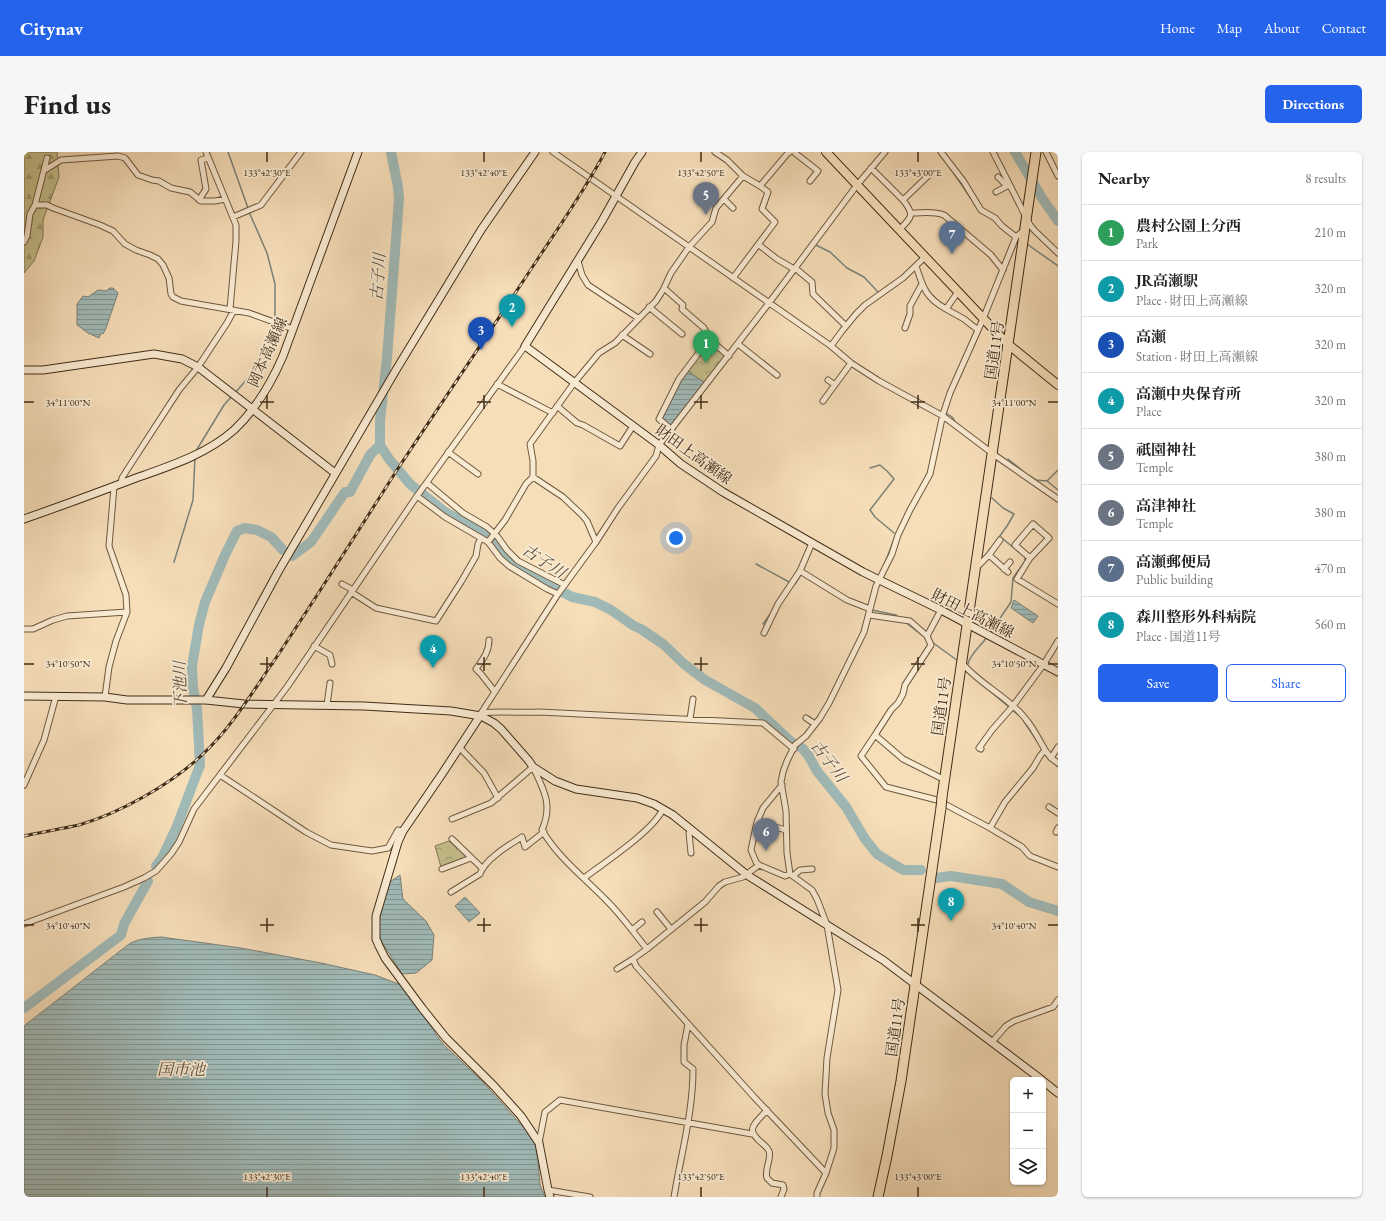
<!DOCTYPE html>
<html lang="en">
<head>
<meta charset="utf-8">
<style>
	:root { --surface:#fff; --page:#f6f6f6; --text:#222; --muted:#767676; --line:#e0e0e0; --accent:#2563eb }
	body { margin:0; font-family:"EB Garamond","Noto Serif JP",serif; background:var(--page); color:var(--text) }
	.controls { position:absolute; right:12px; bottom:12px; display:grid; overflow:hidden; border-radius:6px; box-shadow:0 1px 3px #0004 }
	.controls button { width:36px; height:36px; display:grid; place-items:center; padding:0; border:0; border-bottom:1px solid var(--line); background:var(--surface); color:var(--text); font:20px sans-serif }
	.you { position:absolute; left:652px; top:386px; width:14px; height:14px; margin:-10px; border:3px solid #fff; border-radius:50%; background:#1a73e8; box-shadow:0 0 0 6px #1a73e833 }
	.badge { display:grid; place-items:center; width:26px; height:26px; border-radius:50%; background:var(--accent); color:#fff; font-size:13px; font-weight:700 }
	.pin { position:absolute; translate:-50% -33px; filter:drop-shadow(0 1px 2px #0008) }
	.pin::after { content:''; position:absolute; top:21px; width:14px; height:12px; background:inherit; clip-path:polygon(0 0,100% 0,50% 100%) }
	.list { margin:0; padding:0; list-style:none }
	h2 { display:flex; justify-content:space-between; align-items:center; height:52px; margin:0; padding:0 16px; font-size:17px }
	h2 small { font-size:13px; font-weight:400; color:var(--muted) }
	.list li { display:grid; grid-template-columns:26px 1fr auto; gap:12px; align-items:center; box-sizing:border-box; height:56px; padding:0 16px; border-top:1px solid var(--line) }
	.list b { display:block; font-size:15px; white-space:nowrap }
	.list p { margin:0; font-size:13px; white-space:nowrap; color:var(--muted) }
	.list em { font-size:13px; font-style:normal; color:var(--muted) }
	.actions { display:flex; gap:8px; padding:12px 16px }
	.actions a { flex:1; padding:9px 0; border:1px solid var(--accent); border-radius:6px; text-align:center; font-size:14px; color:var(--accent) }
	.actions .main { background:var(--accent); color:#fff }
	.icon { flex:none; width:22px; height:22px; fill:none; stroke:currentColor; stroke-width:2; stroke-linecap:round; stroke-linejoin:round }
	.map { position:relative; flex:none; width:1034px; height:1045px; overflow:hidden; border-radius:6px }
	header { display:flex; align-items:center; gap:24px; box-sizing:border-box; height:56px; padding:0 20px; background:var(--accent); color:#fff }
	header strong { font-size:19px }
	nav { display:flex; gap:22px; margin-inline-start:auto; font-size:14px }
	.intro { display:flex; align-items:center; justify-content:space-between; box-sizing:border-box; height:96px; padding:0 24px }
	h1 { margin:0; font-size:28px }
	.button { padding:10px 18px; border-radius:6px; background:var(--accent); color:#fff; font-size:14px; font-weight:700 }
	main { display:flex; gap:24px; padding:0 24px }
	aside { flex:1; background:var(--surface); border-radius:6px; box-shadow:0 1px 3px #0004 }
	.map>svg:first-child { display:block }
	.forest { fill:url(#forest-firs); stroke:#827651 }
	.park { fill:url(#park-crowns); stroke:#827651 }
	.water { fill:url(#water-rules); stroke:#7a8278 }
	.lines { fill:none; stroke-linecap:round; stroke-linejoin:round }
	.stream { stroke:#7a8278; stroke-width:1.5 }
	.river { stroke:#a0bab8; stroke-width:10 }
	.street-casing { stroke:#6e5940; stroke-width:7 }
	.secondary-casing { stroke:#412d17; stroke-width:9 }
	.primary-casing { stroke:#412d17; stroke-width:10 }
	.highway-casing { stroke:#412d17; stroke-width:11 }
	.street { stroke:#f9ead2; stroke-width:5 }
	.secondary { stroke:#f9ead2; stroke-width:7 }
	.primary { stroke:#f6deb9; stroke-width:8 }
	.highway { stroke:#f6deb9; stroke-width:9 }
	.rail-casing { stroke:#412d17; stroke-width:3 }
	.rail { stroke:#f9ead2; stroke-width:1.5; stroke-dasharray:4.5; stroke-linecap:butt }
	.highway-bridge-casing { stroke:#412d17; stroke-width:11; stroke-linecap:butt }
	.highway-bridge { stroke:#f6deb9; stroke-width:9 }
	.ticks { fill:none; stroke:#412d17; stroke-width:1.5 }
	.labels { text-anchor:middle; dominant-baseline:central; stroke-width:3.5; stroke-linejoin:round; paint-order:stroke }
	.street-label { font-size:15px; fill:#412d17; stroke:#f9ead2 }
	.water-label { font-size:16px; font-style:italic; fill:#59503f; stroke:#f9ead2 }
	.ticks-label { font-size:10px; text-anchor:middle; fill:#412d17; stroke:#f9ead2; stroke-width:3.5; stroke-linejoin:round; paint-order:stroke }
</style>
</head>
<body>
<header>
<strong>Citynav</strong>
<nav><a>Home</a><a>Map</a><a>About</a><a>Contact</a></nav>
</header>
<div class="intro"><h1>Find us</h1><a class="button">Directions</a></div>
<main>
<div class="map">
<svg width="1034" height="1045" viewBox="0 0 1034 1045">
	<defs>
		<pattern id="forest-firs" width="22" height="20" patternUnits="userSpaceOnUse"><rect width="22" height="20" fill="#c3bf8b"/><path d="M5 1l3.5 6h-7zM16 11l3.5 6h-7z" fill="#a09c71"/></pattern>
		<pattern id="park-crowns" width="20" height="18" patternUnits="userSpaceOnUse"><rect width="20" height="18" fill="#c3bf8b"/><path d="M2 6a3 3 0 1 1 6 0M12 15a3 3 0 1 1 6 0" fill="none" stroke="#a09c71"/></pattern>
		<pattern id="water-rules" width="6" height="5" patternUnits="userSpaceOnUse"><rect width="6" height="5" fill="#a0bab8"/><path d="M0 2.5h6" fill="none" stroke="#849895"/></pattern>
	</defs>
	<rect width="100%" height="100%" fill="#f6deb9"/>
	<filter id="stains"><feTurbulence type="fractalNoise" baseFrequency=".005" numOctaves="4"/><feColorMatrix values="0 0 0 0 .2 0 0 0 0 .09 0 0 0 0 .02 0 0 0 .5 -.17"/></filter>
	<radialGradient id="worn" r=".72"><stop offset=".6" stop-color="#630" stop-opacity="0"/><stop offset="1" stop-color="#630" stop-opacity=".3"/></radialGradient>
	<!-- forest -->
	<path class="forest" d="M0,0H33L35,25L19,68V85L10,109L0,121Z"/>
	<!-- park -->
	<path class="park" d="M685,190L702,204L681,231L663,219Z
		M425,689L443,705L417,715L411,694Z"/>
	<!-- water -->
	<path class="water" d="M86,136H89L94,141L82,176L79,182L77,181L75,186L64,181L53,173V152L59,144L64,145L74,138L82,139Z
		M663,219L681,231L647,275L637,266L656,228Z
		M990,448L1014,464L1009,471L987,456Z
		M376,723L379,747L402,769L410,783L408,808L392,821L378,822L356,787L355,769L363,732Z
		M441,745L456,761L445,770L431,754Z
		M137,785L217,796L297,811L351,823L377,833L419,892L458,929L501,977L511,992L514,1009L516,1033L521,1045H0V874L105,792C116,786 126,786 137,785Z"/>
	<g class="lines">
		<!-- stream -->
		<path class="stream" d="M204,0L224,56
			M927,17L954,57
			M977,70L986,78
			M1003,92L1034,114
			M792,93L806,100L823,116L840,125L854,140
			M947,200L952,189
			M211,241L225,225L251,176V132L243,101L225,60
			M925,251L922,261L928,265L932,271
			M172,299L200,253L208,244
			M984,307L1001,321
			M846,316L856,313L863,319L870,327L846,358L851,365L870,381
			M1004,323L1012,328L1023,329L1034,318
			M1023,329L1034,338
			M968,346L979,356L990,362L983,374L973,388
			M964,399L968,395
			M150,410L169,348L171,305
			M861,411L870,387
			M732,412L767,431
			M771,432L778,421
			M848,458L872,463L874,465
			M881,470L898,483
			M739,472L747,461
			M966,481L987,450L989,426L1001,409V405L979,387
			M908,490L934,509
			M944,512C946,502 957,494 963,485
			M962,536L985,555
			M988,558L997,565L1015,592
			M1022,604L1025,607L1034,615"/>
		<!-- river -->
		<path class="river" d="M367,0L374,35L375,47L363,206L356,269V293L365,307L386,332L421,360L459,380L472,391L485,408L499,418L548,445L571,450L587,458L610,474L617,477L639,492L660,512L681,528L731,556L766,589L778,596L784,603L793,619L822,655L841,687L853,702L874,715L880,718H897
			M991,0L1018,46L1034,69
			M268,404L287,390L321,340H326L346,303L356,293
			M132,714L138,706L153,674L176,613L173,557L169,536L168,514L175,473L181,450L201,403L213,379L221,376L233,378L247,385L259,398
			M912,726L927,724L978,732L1005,750L1034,759
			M0,856L97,783L100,772L124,729"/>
		<defs>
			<path id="street" d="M182,0L212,73V89L206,157
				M529,0L807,194L827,211L855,229L919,264L972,304L1034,347
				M691,0L703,8L719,24L736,34L764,1L766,0
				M917,0L940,30L957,58L971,66L978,74L992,85
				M969,0L1006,73L1011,79L1034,101
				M1022,0L1034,24
				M771,1L794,19L786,29
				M23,6L11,53H23L29,56L76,73L89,79L101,92L112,98L126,103L134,107L139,113L145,126L147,142L149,145L157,149L225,161L269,177
				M847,16L879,48
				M21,18L37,8L94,4L101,6L114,23L128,28L135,29L147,36L166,40L177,49H191L201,47
				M974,25L983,34
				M972,40L985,33
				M700,47L709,56
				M175,48L182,37L177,8L184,6
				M888,61C900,61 909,59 920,63L967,103L979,118
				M209,65L237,53L277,0
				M875,78C888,65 891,63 879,48L906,22
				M0,90L3,84L6,62L11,53
				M735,93L753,107L770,117
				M554,109L558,123L564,133L614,166
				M892,114C899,135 901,145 922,157
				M771,116L788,130L789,142L822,174
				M709,126L751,70L738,57L744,40L736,34
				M640,136L659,153L658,157L680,176L685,187L705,204
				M934,140L922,157L940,167L954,178
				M625,155L658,182
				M881,176L886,162V154L898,132
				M598,183L626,202
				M714,192L753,223
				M807,194L818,179L832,162L841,153L879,126L901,105
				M804,228L811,233
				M473,232L529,261
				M799,249L827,211
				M533,254L553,271L559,273L596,294L609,274
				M648,278L635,267L655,227L685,187
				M424,300L454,322
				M509,325L539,345L558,363L563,369L572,390
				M403,331L439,361L463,375L473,384L483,398L494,409L541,433
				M97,332L98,326L103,318L155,238L174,215L203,171L210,158
				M393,344L421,365L464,390L476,406L485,414L523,437L534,442
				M464,390L481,368L502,332L509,325V309L506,292L550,231L575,201L591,191L632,149L639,138L647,121L665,95L688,70L692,56L719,24
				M965,403L984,420
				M1006,406L991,393L1009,372L1025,386L1006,406L993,427L1034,452
				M953,415L965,403L976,388
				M980,417L986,410
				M776,419L823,448L846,457
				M318,432L329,438
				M327,440L352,456L412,469L437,430L452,404L454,392L457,386
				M845,463L886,469L903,484L917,458
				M0,477H9L29,468L43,464L103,460
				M740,481L754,452L776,419L788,391
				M903,484L907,493L881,533L879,542L874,551L867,558L851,583L879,607L921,628
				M465,488C465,500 459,507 452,517L457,522L471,540
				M290,494L306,503L308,512
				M938,511C952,528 973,539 989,554L968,578L955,596L957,597
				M81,545L85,515L92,489L103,460L102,443L85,394L90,335
				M303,553L306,531
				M457,561C476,559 496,561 515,560L739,571L770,597
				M454,566L534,442L572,390L594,356L632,304L635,293L745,151L833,33L861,0
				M782,566L791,572
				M666,567L669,547
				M851,583L837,604L862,635L913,648L966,676L998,695L1006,704L1034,715
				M435,595L460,621L474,646
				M1021,598C1012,582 1004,566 989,554L1020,512L1034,489
				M1027,606L1034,611
				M196,623L282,680L307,693L348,699L364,696L374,678L379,679
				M0,633L20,588L32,544
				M1025,655L1034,661
				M428,667L467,651L509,615C520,638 529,653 518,678C534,706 562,727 583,749C598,764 610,781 623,797L609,807L612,814L731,946L802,1021
				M733,670L762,678
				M966,676L981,650L1009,616L1016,604L1021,598L1027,606L1034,595
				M667,677L665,681L667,701
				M1032,680L1034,676
				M428,687L458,716
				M735,713L732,710L727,698L733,670L739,656L758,633
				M418,717L447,706
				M769,724L776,718L788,717
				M560,726C581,710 629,679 639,657
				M427,740L456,722C461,707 485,693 498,685L501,695L520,680
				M633,760L647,777
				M0,772L100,735L120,726L132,719L147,702L155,690L170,657L263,535L393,344L501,194
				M608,778L618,770
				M623,797L681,750L695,734L701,730L719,725L735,713L761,724L766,722
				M593,817L609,807
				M968,890L982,874L990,869L1029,855L1034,848
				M743,958C730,973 720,977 739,992C741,994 744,996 745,999C748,1007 740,1017 743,1026L748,1031L759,1033L760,1037L757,1045
				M515,991L521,960L536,948L728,982
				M524,1038L566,1045
				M650,1045C657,1002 669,961 669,917L660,910V893L664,872
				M793,1045V1041L802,1021L810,996V978L804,961L801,942L803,906L814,838L803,773L793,747L788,738L766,722L763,701L762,659L757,630L759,620L763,609L771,593L782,584L796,566L805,551L840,480L852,434L868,402L874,383L886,358L906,322L919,262L926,241L959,167L992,85L1001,77"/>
			<path id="secondary" d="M618,0L611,10L578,69L501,194L635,293L657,312L699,340L839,420L917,458L1034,520
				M0,218H19L130,202L158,207L174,215L311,321
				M0,367C37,354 75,340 112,326C146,314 183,302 210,278C232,257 247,232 259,204L334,0
				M0,544L81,545L103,548H182L220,552L340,554L427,559L457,564L470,571L477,577L505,609L509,615L531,629L552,637L613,646L630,652L649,663L723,723L859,808L1018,928
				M182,548L202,516L254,420L372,218L457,78L511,0
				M454,567L418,622L379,679L374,690L352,764V787L355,794L361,806L398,856L422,886L470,934L497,964L515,991L524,1038L526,1045
				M1019,929L1034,941"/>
			<path id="primary" d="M802,0L973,181L985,193L1034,233"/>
			<path id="highway" d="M918,645L1012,0
				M854,1045L863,1004L877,929L917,656"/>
		</defs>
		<!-- street casing -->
		<use href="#street" class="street-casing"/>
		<!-- secondary casing -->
		<use href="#secondary" class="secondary-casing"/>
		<!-- primary casing -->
		<use href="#primary" class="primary-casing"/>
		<!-- highway casing -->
		<use href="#highway" class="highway-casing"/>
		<!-- street -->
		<use href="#street" class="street"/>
		<!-- secondary -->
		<use href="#secondary" class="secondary"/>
		<!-- primary -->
		<use href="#primary" class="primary"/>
		<!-- highway -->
		<use href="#highway" class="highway"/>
		<defs>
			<path id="rail" d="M0,684C18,680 37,677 55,673C96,661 148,632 179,602C208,575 229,539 252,506C294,443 334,379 375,315C422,244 470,174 517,102C539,69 562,36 581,0"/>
		</defs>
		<!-- rail casing -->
		<use href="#rail" class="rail-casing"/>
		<!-- rail -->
		<use href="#rail" class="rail"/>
		<defs>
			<path id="highway-bridge" d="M917,656L918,645"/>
		</defs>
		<!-- highway-bridge casing -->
		<use href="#highway-bridge" class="highway-bridge-casing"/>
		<!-- highway-bridge -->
		<use href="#highway-bridge" class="highway-bridge"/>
	</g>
	<!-- ticks -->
	<path class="ticks" d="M243,0V10M460,0V10M677,0V10M894,0V10M243,243V257M460,243V257M677,243V257M894,243V257M0,250H10M236,250H250M453,250H467M670,250H684M887,250H901M1024,250H1034M243,505V519M460,505V519M677,505V519M894,505V519M0,512H10M236,512H250M453,512H467M670,512H684M887,512H901M1024,512H1034M243,766V780M460,766V780M677,766V780M894,766V780M0,773H10M236,773H250M453,773H467M670,773H684M887,773H901M1024,773H1034M243,1035V1045M460,1035V1045M677,1035V1045M894,1035V1045"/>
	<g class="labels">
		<!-- street labels -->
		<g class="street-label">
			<text transform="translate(970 198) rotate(-82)">国道11号</text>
			<text transform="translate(243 200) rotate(-66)">岡本高瀬線</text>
			<text transform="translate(670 302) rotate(36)">財田上高瀬線</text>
			<text transform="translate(949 461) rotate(27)">財田上高瀬線</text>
			<text transform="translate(917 554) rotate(-82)">国道11号</text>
			<text transform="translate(871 875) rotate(-82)">国道11号</text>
		</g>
		<!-- water labels -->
		<g class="water-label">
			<text transform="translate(354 125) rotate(-86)">古子川</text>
			<text transform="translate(520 409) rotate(33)">古子川</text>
			<text transform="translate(156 533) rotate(-91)">下池川</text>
			<text transform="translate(805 609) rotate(52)">古子川</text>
			<text x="157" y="917">国市池</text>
		</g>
	</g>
	<g class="ticks-label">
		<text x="243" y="24">133°42'30"E</text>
		<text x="460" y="24">133°42'40"E</text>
		<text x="677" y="24">133°42'50"E</text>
		<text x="894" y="24">133°43'00"E</text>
		<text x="44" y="254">34°11'00"N</text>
		<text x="990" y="254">34°11'00"N</text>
		<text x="44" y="515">34°10'50"N</text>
		<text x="990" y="515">34°10'50"N</text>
		<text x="44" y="777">34°10'40"N</text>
		<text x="990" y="777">34°10'40"N</text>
		<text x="243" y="1028">133°42'30"E</text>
		<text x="460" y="1028">133°42'40"E</text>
		<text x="677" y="1028">133°42'50"E</text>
		<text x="894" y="1028">133°43'00"E</text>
	</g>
	<rect width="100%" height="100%" filter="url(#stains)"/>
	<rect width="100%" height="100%" fill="url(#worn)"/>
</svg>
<div class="controls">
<button>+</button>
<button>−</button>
<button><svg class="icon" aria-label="layers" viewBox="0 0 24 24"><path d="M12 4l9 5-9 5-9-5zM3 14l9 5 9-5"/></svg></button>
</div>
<div class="you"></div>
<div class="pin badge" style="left:682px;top:211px;background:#2e9e5b">1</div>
<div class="pin badge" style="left:488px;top:175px;background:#0f9aa8">2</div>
<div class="pin badge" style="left:457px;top:198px;background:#1a4fb4">3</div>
<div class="pin badge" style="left:409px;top:516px;background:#0f9aa8">4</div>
<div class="pin badge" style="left:682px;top:63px;background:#6b7280">5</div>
<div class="pin badge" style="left:742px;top:699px;background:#6b7280">6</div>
<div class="pin badge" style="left:928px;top:102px;background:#5c6f8a">7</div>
<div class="pin badge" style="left:927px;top:769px;background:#0f9aa8">8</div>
</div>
<aside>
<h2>Nearby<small>8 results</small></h2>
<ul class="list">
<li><span class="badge" style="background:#2e9e5b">1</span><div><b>農村公園上分西</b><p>Park</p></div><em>210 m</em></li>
<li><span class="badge" style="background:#0f9aa8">2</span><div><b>JR高瀬駅</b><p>Place · 財田上高瀬線</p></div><em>320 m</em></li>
<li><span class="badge" style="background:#1a4fb4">3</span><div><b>高瀬</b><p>Station · 財田上高瀬線</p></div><em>320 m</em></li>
<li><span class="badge" style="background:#0f9aa8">4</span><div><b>高瀬中央保育所</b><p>Place</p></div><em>320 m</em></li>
<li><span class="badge" style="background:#6b7280">5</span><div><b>祇園神社</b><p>Temple</p></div><em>380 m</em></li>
<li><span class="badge" style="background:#6b7280">6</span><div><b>高津神社</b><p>Temple</p></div><em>380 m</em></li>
<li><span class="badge" style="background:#5c6f8a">7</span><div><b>高瀬郵便局</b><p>Public building</p></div><em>470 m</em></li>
<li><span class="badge" style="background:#0f9aa8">8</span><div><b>森川整形外科病院</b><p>Place · 国道11号</p></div><em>560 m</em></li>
</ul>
<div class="actions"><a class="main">Save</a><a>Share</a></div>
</aside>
</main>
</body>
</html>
